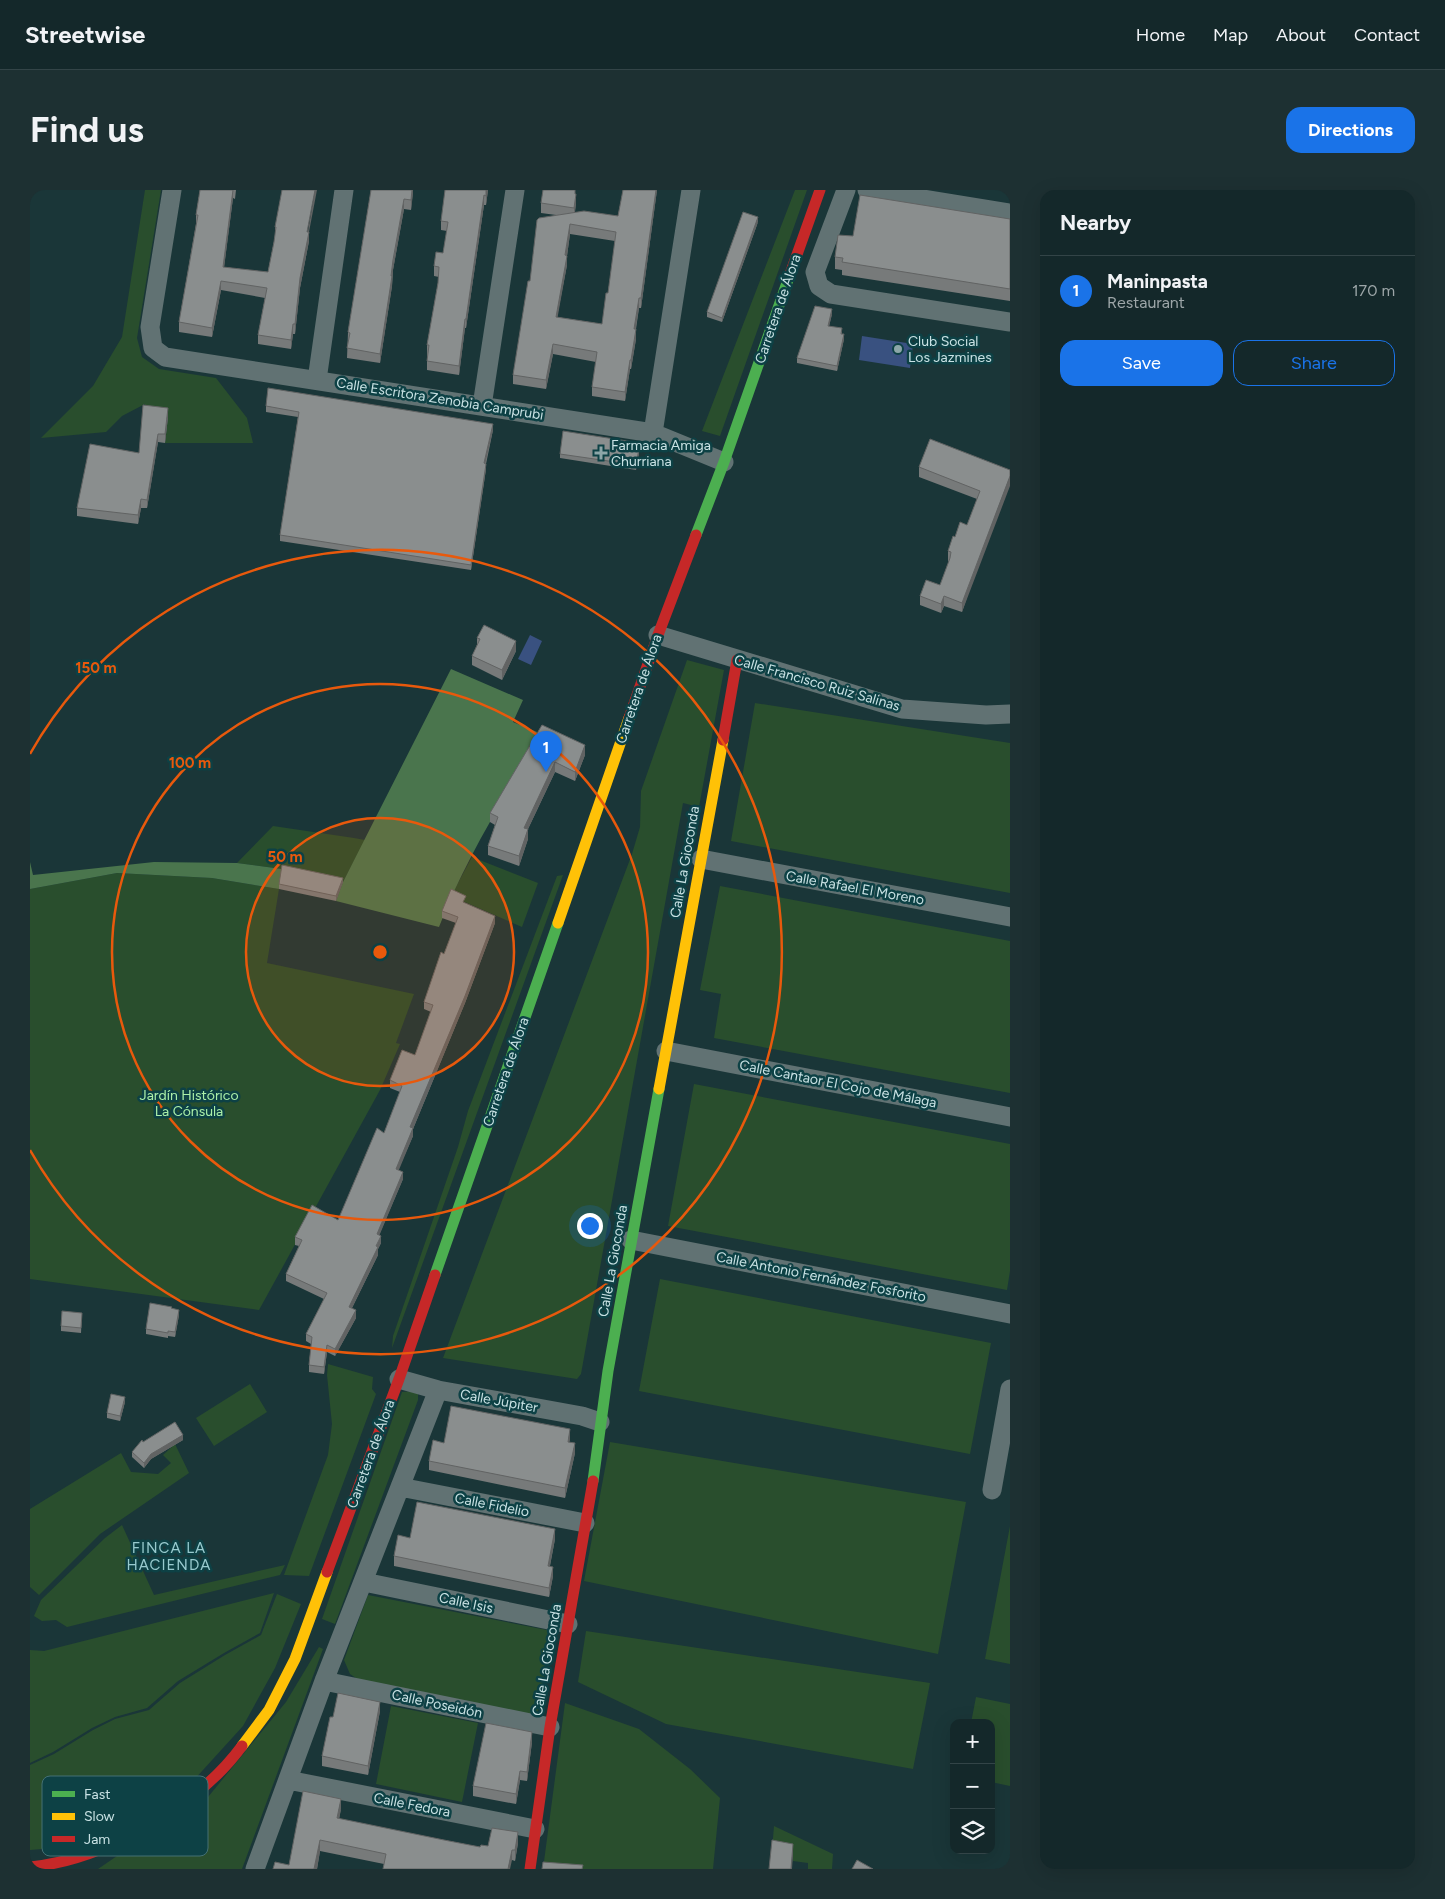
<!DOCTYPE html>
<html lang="en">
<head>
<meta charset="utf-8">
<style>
	:root { --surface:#14282a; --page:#1d3032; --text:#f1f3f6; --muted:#9da6a8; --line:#334447; --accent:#1a73e8 }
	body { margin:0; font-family:Figtree,sans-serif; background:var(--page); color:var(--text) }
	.controls { position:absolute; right:15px; bottom:15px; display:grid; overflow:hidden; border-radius:10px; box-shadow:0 5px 20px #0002 }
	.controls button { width:45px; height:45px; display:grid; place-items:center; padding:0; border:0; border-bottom:1px solid var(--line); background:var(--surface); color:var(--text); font:25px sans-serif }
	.you { position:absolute; left:559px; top:1035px; width:18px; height:18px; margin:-12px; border:4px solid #fff; border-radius:50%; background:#1a73e8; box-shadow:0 0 0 8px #1a73e833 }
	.badge { display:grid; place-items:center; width:32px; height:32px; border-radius:50%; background:var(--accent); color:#fff; font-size:16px; font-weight:700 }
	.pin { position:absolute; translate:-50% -41px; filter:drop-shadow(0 1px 2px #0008) }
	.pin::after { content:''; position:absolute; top:26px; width:18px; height:15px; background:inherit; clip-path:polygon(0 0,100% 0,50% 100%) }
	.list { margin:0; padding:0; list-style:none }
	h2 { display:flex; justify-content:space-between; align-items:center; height:65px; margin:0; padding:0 20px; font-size:21px }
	h2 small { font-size:16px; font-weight:400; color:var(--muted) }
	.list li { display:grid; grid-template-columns:32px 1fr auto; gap:15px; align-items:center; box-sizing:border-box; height:70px; padding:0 20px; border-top:1px solid var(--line) }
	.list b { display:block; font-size:19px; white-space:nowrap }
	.list p { margin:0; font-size:16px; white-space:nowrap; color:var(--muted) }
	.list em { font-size:16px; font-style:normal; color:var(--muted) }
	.actions { display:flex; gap:10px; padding:15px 20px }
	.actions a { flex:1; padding:11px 0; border:1px solid var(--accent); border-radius:15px; text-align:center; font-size:18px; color:var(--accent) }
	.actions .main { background:var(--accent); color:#fff }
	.icon { flex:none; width:28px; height:28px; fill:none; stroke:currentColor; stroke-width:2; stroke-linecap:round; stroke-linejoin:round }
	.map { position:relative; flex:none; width:980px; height:1679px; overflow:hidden; border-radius:15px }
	header { display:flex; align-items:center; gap:30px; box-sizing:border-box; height:70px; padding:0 25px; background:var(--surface); border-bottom:1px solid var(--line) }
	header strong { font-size:24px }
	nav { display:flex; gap:28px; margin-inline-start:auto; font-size:18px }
	.intro { display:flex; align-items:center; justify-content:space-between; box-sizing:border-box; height:120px; padding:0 30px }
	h1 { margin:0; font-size:35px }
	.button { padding:12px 22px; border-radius:15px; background:var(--accent); color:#fff; font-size:18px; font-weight:700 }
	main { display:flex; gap:30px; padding:0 30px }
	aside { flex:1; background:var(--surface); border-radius:15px; box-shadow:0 5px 20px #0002 }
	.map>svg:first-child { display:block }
	.green { fill:#294e2d }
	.forest { fill:#4a754d }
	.water { fill:#395180 }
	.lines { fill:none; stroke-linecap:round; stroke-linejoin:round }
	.street { stroke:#617273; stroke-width:19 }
	.fast { stroke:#4caf50; stroke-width:11 }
	.slow { stroke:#ffc107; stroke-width:11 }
	.jam { stroke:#c62828; stroke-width:11 }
	.wall { fill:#777a7a; fill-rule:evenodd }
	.shaded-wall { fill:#616363 }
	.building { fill:#8a8e8e; stroke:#616363; fill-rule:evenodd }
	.ring { fill:none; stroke:#e8590c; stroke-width:2.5 }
	.poi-dot { fill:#8ca6a8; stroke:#0d4145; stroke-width:2 }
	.labels { text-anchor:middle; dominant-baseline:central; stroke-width:5; stroke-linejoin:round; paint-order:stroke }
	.street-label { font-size:14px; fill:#c9e2e4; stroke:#0d4145 }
	.poi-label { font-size:14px; fill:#c9e2e4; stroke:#0d4145; text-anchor:start }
	.park-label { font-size:14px; fill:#abefa8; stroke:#0d4145 }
	.neighbourhood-label { font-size:15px; letter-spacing:1px; fill:#98cace; stroke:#0d4145 }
	.key { fill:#0d4145; stroke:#457175; stroke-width:1 }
	.key-label { font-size:14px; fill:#c9e2e4 }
	.centre { fill:#e8590c; stroke:#0d4145; stroke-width:2.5 }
	.ring-label { font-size:15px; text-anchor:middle; font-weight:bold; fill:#e8590c; stroke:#0d4145; stroke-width:5; stroke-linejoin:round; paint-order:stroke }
</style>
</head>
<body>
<header>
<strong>Streetwise</strong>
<nav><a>Home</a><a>Map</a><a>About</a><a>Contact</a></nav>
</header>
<div class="intro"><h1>Find us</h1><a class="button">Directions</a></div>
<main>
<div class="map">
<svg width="980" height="1679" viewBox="0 0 980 1679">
	<rect width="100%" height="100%" fill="#1a3638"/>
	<!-- green -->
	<path class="green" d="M115,0H131L107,148L112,167L129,179L186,188L217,228L223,253H135L138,227L113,224L115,214L92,226L76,242L11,248L63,196L92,147Z
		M765,0H777L690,246L672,241Z
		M657,470L694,480L669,617L653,613L551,1184L547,1189L413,1168L602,664L610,637L611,601Z
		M725,513L980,553V703L701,651Z
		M243,636L324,648L335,650L313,692L252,679L207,673Z
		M442,667L508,693L492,737L421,706Z
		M87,683L182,688L249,699L237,773L384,804L366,853L370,854L350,900L229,1120L0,1089V699Z
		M533,685L362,1158L363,1146L428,957L438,921L527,686Z
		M690,696L980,751V903L684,848L691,804L670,800Z
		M664,894L980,954V1081L977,1100L638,1036Z
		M630,1089L961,1153L940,1264L609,1201Z
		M298,1174L343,1187L342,1199L346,1204L279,1386L254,1385L298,1265L302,1234L297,1185Z
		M220,1194L237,1222L184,1256L166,1228Z
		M385,1201L388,1204V1210L305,1434L292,1429L372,1202Z
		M580,1252L936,1312L908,1464L554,1391Z
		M145,1254L159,1283L70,1344L9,1405L0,1397V1319L91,1263L101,1282L128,1284L141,1273L133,1265Z
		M92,1335L124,1405L255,1375L250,1385L37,1437L26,1430L12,1431L4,1426L11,1410L75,1348Z
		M980,1336V1474L955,1469Z
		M244,1403L230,1443L194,1463L148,1491L117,1518L85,1527L62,1538L23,1562L0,1573V1460L14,1461Z
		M247,1404L271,1414L245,1478L213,1536L163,1591L95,1635L36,1657L0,1660V1575L24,1564L63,1540L85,1529L119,1520L150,1493L195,1465L231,1445Z
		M338,1405L522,1441L508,1521L499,1524L329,1490L320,1484L314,1470Z
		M556,1441L900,1493L883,1579L636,1534L548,1492Z
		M289,1457L293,1459L212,1679H68L87,1666L146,1635L169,1618L256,1512Z
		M946,1507L980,1514V1596L961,1592V1533H941Z
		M535,1513L609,1539L660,1579L690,1608L683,1679H513Z
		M361,1516L448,1533L432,1612L346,1594Z
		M744,1636L803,1664L802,1679H778V1673L763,1671V1664L742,1660Z"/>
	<!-- forest -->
	<path class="forest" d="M421,479L493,510L483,532L512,544C475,606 435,669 409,737L306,711L313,692Z
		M0,672L3,685L124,672L207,673L252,679L249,699L182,688L87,683L0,699Z"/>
	<!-- water -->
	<path class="water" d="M832,146L883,154L880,178L829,170Z
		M500,445L512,451L501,475L488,469Z"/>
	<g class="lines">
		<!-- street -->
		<path class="street" d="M142,0L120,137L123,158L135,167L623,243L694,272
			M816,0L785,82L789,96L801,104L980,132
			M837,0L980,23
			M287,190L314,0
			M452,216L485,0
			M623,243L661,0
			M628,445L872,519L956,525L980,524
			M671,669L980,727
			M636,861L980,927
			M601,1050L980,1124
			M369,1189L408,1200L552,1226L570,1232
			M370,1297L555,1333
			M962,1300L980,1199
			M334,1392L538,1434
			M294,1491L520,1537
			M258,1590L505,1639
			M225,1679L294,1491L408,1200"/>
		<!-- fast -->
		<path class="fast" d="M666,345L694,272L759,87
			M405,1085L528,733
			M563,1291L578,1181L629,899"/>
		<!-- slow -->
		<path class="slow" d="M528,733L599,528
			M629,899L693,550
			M212,1556L239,1520L265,1469L297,1382"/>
		<!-- jam -->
		<path class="jam" d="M759,87L790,0
			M599,528L628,445L666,345
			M693,550L707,470
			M297,1382L369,1189L405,1085
			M0,1677C74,1670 168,1616 212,1556
			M500,1679L520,1537L563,1291"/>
	</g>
	<!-- wall -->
	<path class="wall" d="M170,0H206L205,9L203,8L194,77L238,82L245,46V37L279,42V51L270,98L265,144H263L261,159L228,154V145L235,108L191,100L182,147L149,142V132L166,34V25Z
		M341,0H383L381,20L374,19L363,80L362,96L350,173L317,168L318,142Z
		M458,0L456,15H454L436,138H435L429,185L397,180V155L409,87L404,86V76L413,63L417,41L411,40V31Z
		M593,0H627L611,118H609L606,139V149L601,179H600L595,211L562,206V197L566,172L523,164L516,199L483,194V185L500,91L526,25L511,23V13L546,4V13L545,22L588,26ZM540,44L585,51L578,103L572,134L527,127L537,75V66Z
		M980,29V111L812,85V80L805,79V67L823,46Z
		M728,32L692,132L677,127V122Z
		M802,124L799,136L812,142V144L814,149L807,181L767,173V168Z
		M236,216L463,240L456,274V279L441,380L250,351V345L268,227L236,222Z
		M138,227L135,253L128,252L117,318H111L108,334L47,326V318L109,263Z
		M610,257L606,280L530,268V264Z
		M889,277L980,280L932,422L914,416L911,423L890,415V406L910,395L919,371H918V361L925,347L937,335L947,309L889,287Z
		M447,448L486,461L472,490L442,475V466L447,455Z
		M512,535L555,565L545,591L525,582L498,639V649L489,676L458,665V656L465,635L460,632V623Z
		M313,692L306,711L249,699V694Z
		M436,713L465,733L435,813L383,939V946L368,980L373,989L349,1045L351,1053L348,1059V1065L322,1118L326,1128L305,1166L297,1162L294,1184L279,1182V1175L281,1154L276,1151V1144L294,1109L256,1091V1084L269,1056L265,1055V1047L308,1030L354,943L370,902L360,898V890L385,865L401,822L394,819V812L414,764L426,733L412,728V721Z
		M142,1119L149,1125L145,1147L138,1146V1148L116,1144V1139Z
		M52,1123L51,1143L31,1141V1136Z
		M95,1212L90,1231L77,1228V1223Z
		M540,1249L539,1252L545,1263L535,1308L399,1280V1271L414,1253Z
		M153,1250L121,1269L114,1278L102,1267V1262L113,1252Z
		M380,1348L525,1349L520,1376L523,1386L519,1407L364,1376V1366Z
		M350,1521L338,1585L292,1576V1566L303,1527Z
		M502,1552L497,1591L490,1590L486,1614L443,1606V1596Z
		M311,1619L309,1629L414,1650L450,1657L488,1653L485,1671L482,1670L354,1674L290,1661L287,1679H243L259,1675Z"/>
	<!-- shaded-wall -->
	<path class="shaded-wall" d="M203,0V8L193,86V77Z
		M285,0H287L279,42V51L270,98L265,144V134L270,88Z
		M382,0H383V4L381,20V10Z
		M456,0H458L456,15Z
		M626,0H627L611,118V108Z
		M546,4V13L544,27V18Z
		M454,5V15L436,138V129Z
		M374,9V19L363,80L362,96L350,173V164L361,86Z
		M728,27V32L692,132V128Z
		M540,34V44L537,66V75L526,136V127Z
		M191,91V100L182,147V138Z
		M609,108V118L604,148V139Z
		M802,119V124L798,141V136Z
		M435,129V138L429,185V176Z
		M263,134V144L261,159V150Z
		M606,139V149L601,179V170Z
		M814,144V149L807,181V176Z
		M523,154V164L516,199V190Z
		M600,170V179L595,211V202Z
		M138,218V227L135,253V244Z
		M463,234V240L454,279V273Z
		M128,244V252L117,318V310Z
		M610,253V257L606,280V275Z
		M456,274V279L441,380V375Z
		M980,286V296L932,422V413Z
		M111,309V318L108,334V325Z
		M914,406V416L911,423V414Z
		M486,451V461L472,490V480Z
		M555,555V565L545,591V582Z
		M525,572V582L498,639V649L489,676V666L494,638Z
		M313,688V692L306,711V706Z
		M465,726V733L435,813L383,939V946L366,987V979L380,937Z
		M373,982V989L347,1051V1044Z
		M351,1046V1053L348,1059V1065L319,1124V1117Z
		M149,1120V1125L145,1147V1142Z
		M326,1120V1128L305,1166V1159Z
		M297,1155V1162L294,1184V1177Z
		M95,1207V1212L90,1231V1226Z
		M540,1239V1249L538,1261V1252Z
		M153,1245V1250L121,1269L114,1278V1273L121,1264Z
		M545,1253V1263L535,1308V1298Z
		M525,1339V1349L518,1385V1376Z
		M523,1377V1386L519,1407V1398Z
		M350,1512V1521L338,1585V1576Z
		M502,1542V1552L497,1591V1582Z
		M490,1581V1590L486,1614V1604Z
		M311,1609V1619L307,1639V1628Z
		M488,1642V1653L485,1671V1660Z
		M290,1650V1661L287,1679H284Z
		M763,1654V1664L762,1679H761Z
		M482,1660V1670L480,1679H478Z"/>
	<!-- building -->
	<path class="building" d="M170,0H203L193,77L238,82L244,52L246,37H245L252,0H285L277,42H279L270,88L265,134H263L261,150L228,145L237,98L191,91L182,138L149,132L168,25H166Z
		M341,0H382L381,10L374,9L363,70L361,86H362L350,164L317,158L320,143L318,142Z
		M415,0H456V6L454,5L436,129H435L429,176L397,171L399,155H397L408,93L409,77L404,76L406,62L413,63L418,32L411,31Z
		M513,0H545V4H546L544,18L511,13Z
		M593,0H626L611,108H609L604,139H606L601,170H600L595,202L562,197L567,162L523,154L516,190L483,185L498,91H500L507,30L509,28L554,21L588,26ZM540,34L586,42L578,103H576L572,134L526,127L537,66L535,65Z
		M830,5L980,29V99L812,72L813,68L805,67L808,45L823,46Z
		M713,22L728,27L692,128L677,122Z
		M785,116L802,119L798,136L812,138L811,144H814L807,176L767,168Z
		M238,198L463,234L454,273L456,274L441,375L250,345L269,222L236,216Z
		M113,215L138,218L135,244H128L117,310L111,309L108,325L47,318L60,254L109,263Z
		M533,241L610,253L606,275L530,264Z
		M900,249L980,280V286L932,413L914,406L911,414L890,406L896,390L910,395L920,368L921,362L918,361L923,346L925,347L930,332L937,335L950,301L889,277Z
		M454,435L486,451L472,480L442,466L450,449L447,448Z
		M512,535L555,555L545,582L525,572L494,638L498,639L489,666L458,656L468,627L460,623Z
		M252,675L313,688L306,706L249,694Z
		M421,699L436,706L433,712L465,726L435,806L380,937L383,938L366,979L373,982L347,1044L351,1046L346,1056L348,1057L319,1117L326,1120L305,1159L297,1155L294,1177L279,1175L282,1147L276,1144L297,1103L256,1084L272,1050L265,1047L282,1015L308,1030L347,938L354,943L372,896L360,890L372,860L385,865L403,815L394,812L411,762L414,764L428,727L412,721Z
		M120,1113L142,1117L141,1118L149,1120L145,1142L138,1141V1143L116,1139Z
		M32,1121L52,1123L51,1138L31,1136Z
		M81,1204L95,1207L90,1226L77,1223Z
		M421,1216L540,1239L538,1252L545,1253L535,1298L399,1271L403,1250L414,1253Z
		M145,1232L153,1245L121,1264L114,1273L102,1262L112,1250L113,1252Z
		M387,1312L525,1339L518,1376L523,1377L519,1398L364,1366L368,1345L380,1348Z
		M308,1503L350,1512L338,1576L292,1566L300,1527H303Z
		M456,1533L502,1542L497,1582L490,1581L486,1604L443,1596Z
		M273,1601L311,1609L307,1628L414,1650L450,1657L451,1655L458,1656L462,1638L488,1642L485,1660H482L478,1679H353L356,1664L290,1650L284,1679H243L245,1672L259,1675Z
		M742,1650L763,1654L761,1679H739Z
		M827,1670L843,1679H822Z
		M513,1672L553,1675L552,1679H512Z"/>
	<!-- distance rings -->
	<circle cx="350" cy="762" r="134" fill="#e8590c" fill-opacity=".12"/>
	<g class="ring">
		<circle cx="350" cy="762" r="134"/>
		<circle cx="350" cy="762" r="268"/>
		<path d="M0 564A402 402 0 1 1 0 960"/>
	</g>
	<!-- markers -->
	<g class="poi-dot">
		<circle cx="868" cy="159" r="5"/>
		<path d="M568.5 255.5h5v5h5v5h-5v5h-5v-5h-5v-5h5z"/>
	</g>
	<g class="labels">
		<!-- street labels -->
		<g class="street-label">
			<text transform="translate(748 119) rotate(-71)">Carretera de Álora</text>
			<text transform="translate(410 209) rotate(9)">Calle Escritora Zenobia Camprubi</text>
			<text transform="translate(787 493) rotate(16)">Calle Francisco Ruiz Salinas</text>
			<text transform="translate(609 499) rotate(-71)">Carretera de Álora</text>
			<text transform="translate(655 672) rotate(-80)">Calle La Gioconda</text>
			<text transform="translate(825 698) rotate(10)">Calle Rafael El Moreno</text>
			<text transform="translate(476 882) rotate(-71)">Carretera de Álora</text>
			<text transform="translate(808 894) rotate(11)">Calle Cantaor El Cojo de Málaga</text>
			<text transform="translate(583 1071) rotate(-80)">Calle La Gioconda</text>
			<text transform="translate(791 1087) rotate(11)">Calle Antonio Fernández Fosforito</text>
			<text transform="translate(469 1211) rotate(10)">Calle Júpiter</text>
			<text transform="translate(341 1264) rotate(-70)">Carretera de Álora</text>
			<text transform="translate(462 1315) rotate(11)">Calle Fidelio</text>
			<text transform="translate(436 1413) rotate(12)">Calle Isis</text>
			<text transform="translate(517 1470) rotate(-80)">Calle La Gioconda</text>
			<text transform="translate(407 1514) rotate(12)">Calle Poseidón</text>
			<text transform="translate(382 1615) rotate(11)">Calle Fedora</text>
		</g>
		<!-- poi labels -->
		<g class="poi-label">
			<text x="878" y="151">Club Social<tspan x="878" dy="16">Los Jazmines</tspan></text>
			<text x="581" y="255">Farmacia Amiga<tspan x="581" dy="16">Churriana</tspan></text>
		</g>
		<!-- park labels -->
		<g class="park-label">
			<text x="159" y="905">Jardín Histórico<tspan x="159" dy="16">La Cónsula</tspan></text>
		</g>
		<!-- neighbourhood labels -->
		<g class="neighbourhood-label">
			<text x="139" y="1358">FINCA LA<tspan x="139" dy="17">HACIENDA</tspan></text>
		</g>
	</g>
	<!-- legend -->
	<rect x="12" y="1586" width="166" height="80" rx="8" class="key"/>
	<rect x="22" y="1601" width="23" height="6" fill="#4caf50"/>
	<rect x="22" y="1623" width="23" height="7" fill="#ffc107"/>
	<rect x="22" y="1646" width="23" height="6" fill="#c62828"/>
	<g class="key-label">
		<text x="54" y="1609">Fast</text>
		<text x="54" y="1631">Slow</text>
		<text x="54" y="1654">Jam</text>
	</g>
	<circle cx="350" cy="762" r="8" class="centre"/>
	<g class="ring-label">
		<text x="66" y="483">150 m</text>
		<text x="160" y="578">100 m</text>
		<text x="255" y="672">50 m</text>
	</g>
</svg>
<div class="controls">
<button>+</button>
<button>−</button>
<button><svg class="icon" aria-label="layers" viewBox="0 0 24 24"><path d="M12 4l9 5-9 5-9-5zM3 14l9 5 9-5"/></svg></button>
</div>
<div class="you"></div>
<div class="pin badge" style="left:516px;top:582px">1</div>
</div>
<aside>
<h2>Nearby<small></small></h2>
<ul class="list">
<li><span class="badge">1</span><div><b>Maninpasta</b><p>Restaurant</p></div><em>170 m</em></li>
</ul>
<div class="actions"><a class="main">Save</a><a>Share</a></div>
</aside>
</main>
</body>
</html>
